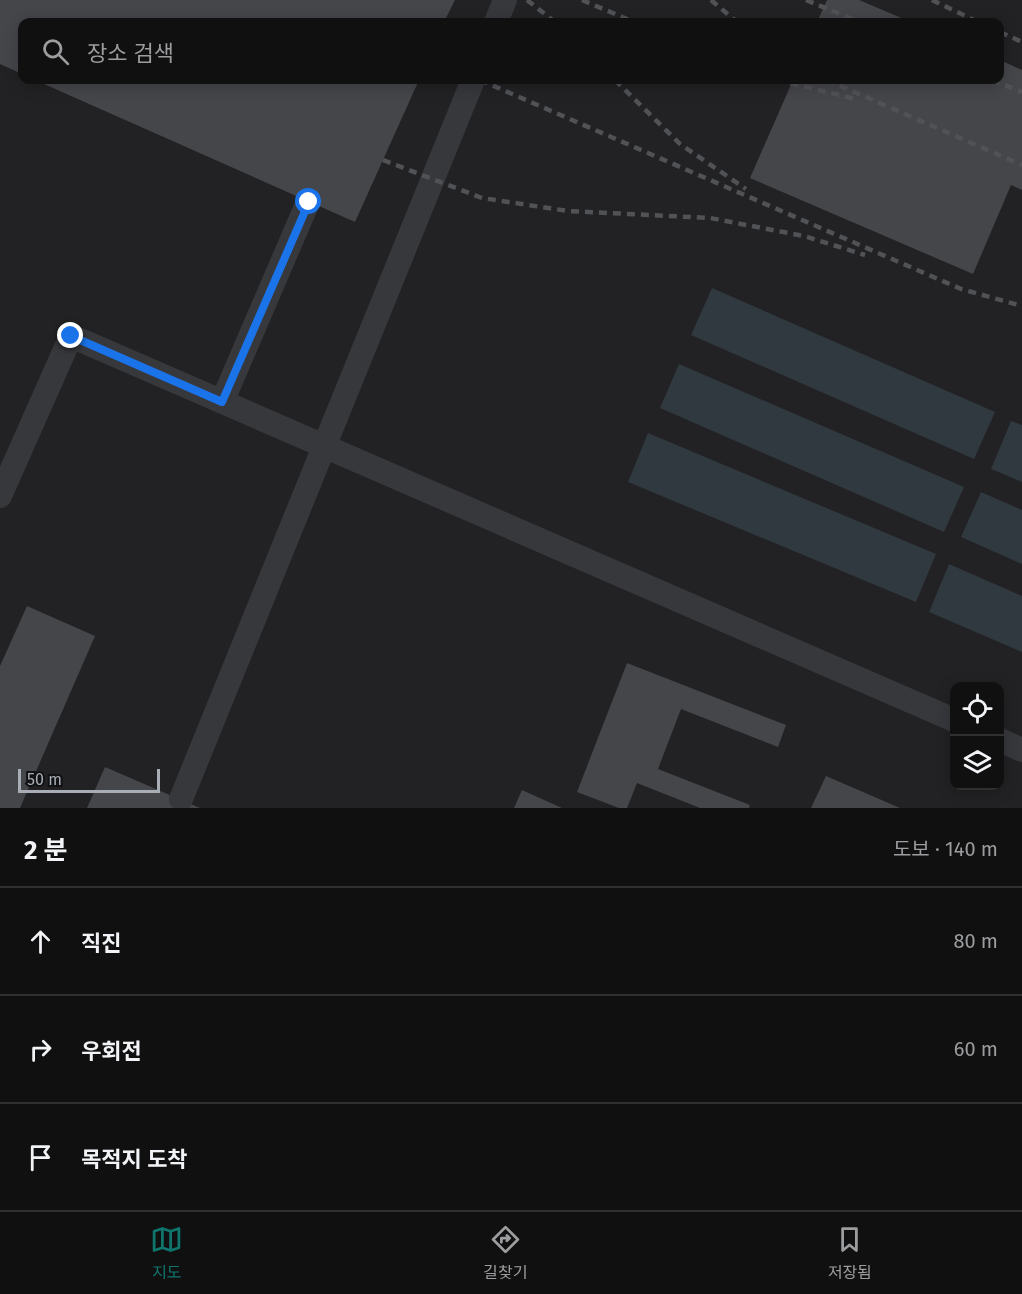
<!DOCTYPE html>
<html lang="ko">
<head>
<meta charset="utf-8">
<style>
	:root { --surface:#101011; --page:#19191a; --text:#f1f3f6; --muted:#9c9d9f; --line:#303031; --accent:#0f766e }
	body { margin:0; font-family:"Fira Sans","Noto Sans KR",sans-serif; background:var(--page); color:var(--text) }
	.controls { position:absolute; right:18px; bottom:18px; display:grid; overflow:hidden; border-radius:12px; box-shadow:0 3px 15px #0003 }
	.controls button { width:54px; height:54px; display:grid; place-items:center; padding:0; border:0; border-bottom:2px solid var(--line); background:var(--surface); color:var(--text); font:30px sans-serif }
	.scale { position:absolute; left:18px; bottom:15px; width:142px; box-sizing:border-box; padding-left:6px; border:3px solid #a9adb6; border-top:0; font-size:16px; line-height:21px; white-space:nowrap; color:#a9adb6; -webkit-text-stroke:4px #101112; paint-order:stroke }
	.stop { position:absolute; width:18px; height:18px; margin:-14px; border:4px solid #1a73e8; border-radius:50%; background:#fff }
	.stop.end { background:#1a73e8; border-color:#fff; box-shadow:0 2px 6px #0008 }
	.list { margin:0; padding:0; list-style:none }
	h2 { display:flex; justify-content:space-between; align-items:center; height:78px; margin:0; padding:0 24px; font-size:26px }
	h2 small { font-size:20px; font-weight:400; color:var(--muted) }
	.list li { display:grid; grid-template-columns:39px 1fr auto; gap:18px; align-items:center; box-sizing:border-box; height:108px; padding:0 24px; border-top:2px solid var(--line) }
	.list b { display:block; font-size:22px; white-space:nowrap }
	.list em { font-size:20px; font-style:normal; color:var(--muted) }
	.icon { flex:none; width:33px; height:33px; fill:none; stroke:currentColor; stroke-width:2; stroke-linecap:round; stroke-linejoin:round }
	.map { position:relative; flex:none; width:1022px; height:808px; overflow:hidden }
	.search { position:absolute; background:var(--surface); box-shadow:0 3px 15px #0003; left:18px; right:18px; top:18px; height:66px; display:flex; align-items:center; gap:15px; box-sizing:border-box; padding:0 21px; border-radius:12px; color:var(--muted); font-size:22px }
	.sheet { height:402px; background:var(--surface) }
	nav { display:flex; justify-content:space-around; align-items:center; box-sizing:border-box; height:84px; border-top:2px solid var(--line); background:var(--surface); font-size:16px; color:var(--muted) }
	nav a { display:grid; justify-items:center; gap:3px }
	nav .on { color:var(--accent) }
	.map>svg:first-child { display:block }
	.built { fill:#222224; fill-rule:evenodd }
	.water { fill:#30393f }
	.building { fill:#45464a }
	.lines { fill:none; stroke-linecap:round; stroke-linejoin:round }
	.minor { stroke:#37383c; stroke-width:24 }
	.rail { stroke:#505256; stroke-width:4.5; stroke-dasharray:8 6; stroke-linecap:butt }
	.route { stroke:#1a73e8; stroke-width:8 }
</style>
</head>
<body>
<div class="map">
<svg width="1022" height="808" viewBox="0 0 1022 808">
	<rect width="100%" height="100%" fill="#151617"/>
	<!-- built -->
	<path class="built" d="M0,0H1022V808H0ZM22,22H1000V80H22ZM954,686H1000V786H954Z"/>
	<!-- water -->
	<path class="water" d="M712,288L995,412L974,459L691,335Z
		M679,364L964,487L944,532L660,408Z
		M1011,421L1022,425V482L991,469Z
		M648,433L936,554L916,602L628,482Z
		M981,492L1022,510V564L961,537Z
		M949,564L1022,596V652L929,612Z"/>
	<!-- building -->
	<path class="building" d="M0,0H455L444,22H22V74L0,64Z
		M827,0H859L911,22H817Z
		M1000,60L1022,70V190L1011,185L973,274L750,178L793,80H1000Z
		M35,80H419L355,222Z
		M27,606L95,636L20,808H0V666Z
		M627,663L786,725L778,747L681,709L658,769L750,805L749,808H700L637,783L627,808H619L577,792Z
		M105,767L200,808H87Z
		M826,776L900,808H811Z
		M522,790L562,808H514Z"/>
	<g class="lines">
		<!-- minor -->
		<path class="minor" d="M496,22L505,0
			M222,402L308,202
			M0,496L71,336L954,720
			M1000,740L1022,750
			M181,799L473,80"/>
		<!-- rail -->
		<path class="rail" d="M527,0L555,22
			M582,0L634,22
			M711,0L737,22
			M806,0L857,21
			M932,0L978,22
			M1000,32L1022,42
			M480,80L961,289L1022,306
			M615,80L680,144L746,189
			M777,80L856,99
			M827,80L1022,165
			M992,80L1022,92
			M383,160L482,198L568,211L710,218L804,236L865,255"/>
	</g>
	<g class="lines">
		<!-- route -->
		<path class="route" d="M71,336L222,402L309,202"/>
	</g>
</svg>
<div class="controls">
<button><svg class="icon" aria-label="locate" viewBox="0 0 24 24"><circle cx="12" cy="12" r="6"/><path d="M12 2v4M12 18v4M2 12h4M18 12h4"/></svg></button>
<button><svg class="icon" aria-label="layers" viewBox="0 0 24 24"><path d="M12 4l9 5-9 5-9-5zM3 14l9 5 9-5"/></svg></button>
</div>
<div class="scale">50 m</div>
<div class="stop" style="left:309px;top:202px"></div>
<div class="stop end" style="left:71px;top:336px"></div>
<div class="search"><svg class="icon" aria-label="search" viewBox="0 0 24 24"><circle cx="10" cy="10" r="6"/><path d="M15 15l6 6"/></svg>장소 검색</div>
</div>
<section class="sheet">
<h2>2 분<small>도보 · 140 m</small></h2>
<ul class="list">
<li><svg class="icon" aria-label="ahead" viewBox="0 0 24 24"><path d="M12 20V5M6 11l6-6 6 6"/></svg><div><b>직진</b></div><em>80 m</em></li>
<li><svg class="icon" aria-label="right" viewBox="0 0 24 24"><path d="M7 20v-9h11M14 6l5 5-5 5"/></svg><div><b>우회전</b></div><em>60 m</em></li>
<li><svg class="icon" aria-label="arrive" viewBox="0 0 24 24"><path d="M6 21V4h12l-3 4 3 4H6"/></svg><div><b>목적지 도착</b></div></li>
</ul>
</section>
<nav>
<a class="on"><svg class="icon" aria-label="map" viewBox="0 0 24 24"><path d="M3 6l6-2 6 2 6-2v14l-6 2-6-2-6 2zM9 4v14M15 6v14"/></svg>지도</a>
<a><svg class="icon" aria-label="directions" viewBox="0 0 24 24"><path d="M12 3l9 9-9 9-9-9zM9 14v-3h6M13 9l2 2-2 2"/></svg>길찾기</a>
<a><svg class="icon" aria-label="saved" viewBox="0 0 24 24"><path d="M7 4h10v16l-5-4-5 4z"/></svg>저장됨</a>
</nav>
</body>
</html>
